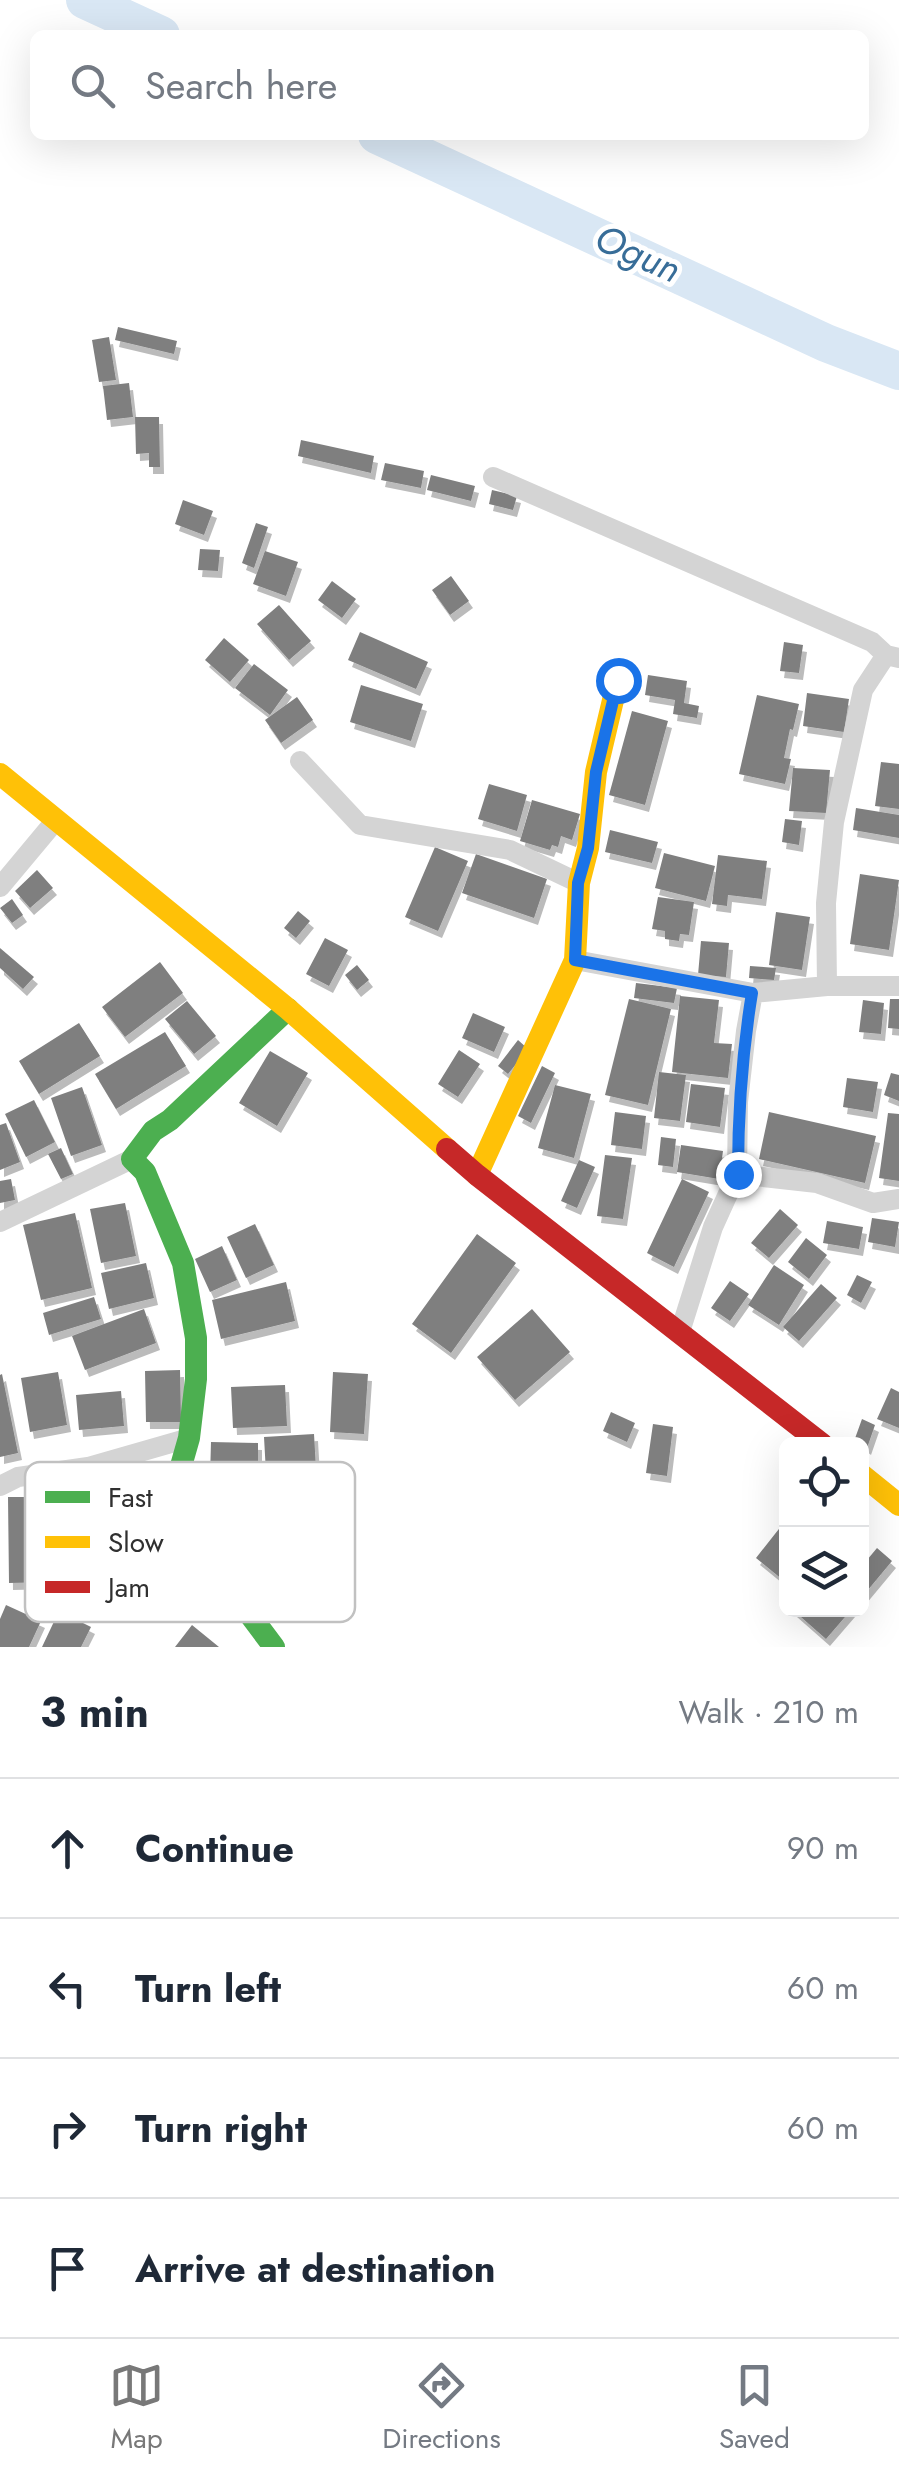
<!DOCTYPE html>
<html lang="en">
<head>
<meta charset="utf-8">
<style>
	:root { --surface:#fff; --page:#f2f2f3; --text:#1f2937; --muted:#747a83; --line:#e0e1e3; --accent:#787878 }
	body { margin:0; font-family:Jost,sans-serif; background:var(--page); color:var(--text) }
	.controls { position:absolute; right:30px; bottom:30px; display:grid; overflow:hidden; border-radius:15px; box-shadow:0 10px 40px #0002 }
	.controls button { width:90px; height:90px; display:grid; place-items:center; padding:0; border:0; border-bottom:2px solid var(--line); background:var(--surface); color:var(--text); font:50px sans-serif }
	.stop { position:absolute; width:30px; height:30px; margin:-22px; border:8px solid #1a73e8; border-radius:50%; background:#fff }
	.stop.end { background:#1a73e8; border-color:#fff; box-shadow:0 2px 10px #0008 }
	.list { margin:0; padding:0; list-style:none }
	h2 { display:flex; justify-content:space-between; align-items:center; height:130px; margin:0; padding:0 40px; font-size:42px }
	h2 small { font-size:32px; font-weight:400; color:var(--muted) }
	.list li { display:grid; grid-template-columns:65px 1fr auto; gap:30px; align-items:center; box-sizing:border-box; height:140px; padding:0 40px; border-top:2px solid var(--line) }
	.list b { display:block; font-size:38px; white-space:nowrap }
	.list em { font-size:32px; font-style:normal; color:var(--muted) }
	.icon { flex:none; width:55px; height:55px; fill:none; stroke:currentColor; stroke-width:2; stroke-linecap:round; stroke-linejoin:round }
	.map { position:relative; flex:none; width:899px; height:1647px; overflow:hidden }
	.search { position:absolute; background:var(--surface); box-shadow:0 10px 40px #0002; left:30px; right:30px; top:30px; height:110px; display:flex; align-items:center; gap:25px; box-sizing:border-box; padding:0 35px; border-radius:15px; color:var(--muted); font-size:38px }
	.sheet { height:690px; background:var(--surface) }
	nav { display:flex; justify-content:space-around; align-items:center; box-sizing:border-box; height:140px; border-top:2px solid var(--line); background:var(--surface); font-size:28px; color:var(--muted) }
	nav a { display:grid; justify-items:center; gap:5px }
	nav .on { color:var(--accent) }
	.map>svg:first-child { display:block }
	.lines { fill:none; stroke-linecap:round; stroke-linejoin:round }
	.river { stroke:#d9e7f4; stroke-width:38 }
	.building { fill:#7f7f7f; filter:url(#shadow) }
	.street { stroke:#d4d4d4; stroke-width:20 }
	.fast { stroke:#4caf50; stroke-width:22 }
	.slow { stroke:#ffc107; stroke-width:22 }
	.jam { stroke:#c62828; stroke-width:22 }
	.route { stroke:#1a73e8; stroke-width:12 }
	.labels { text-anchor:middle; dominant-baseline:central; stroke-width:10; stroke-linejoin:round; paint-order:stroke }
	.water-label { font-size:38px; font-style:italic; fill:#386d98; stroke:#fff }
	.key { fill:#fff; stroke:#c1c1c1; stroke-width:2.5 }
	.key-label { font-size:28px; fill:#303030 }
</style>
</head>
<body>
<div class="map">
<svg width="899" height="1647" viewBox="0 0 899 1647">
	<defs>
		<filter id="shadow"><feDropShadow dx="4" dy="7" stdDeviation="0" flood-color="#0004"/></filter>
	</defs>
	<rect width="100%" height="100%" fill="#fff"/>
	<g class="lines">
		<!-- river -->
		<path class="river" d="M85,0L161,35
			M377,135L826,343L899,371"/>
	</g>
	<!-- building -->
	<path class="building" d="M118,327L177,341L174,354L115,340Z
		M109,337L116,380L99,382L92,340Z
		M129,383L133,417L107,420L103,386Z
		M135,417H159L160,467H149V453L136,454Z
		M301,440L374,456L371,473L298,456Z
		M385,463L424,471L421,488L381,480Z
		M431,475L475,486L471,501L427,490Z
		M492,490L517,496L513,510L489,504Z
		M183,500L213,511L204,535L175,524Z
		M256,523L268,527L254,568L242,563Z
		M200,549L220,550L218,571L198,570Z
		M265,551L298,562L286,596L253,584Z
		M451,576L469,601L450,615L432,590Z
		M332,581L356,599L342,618L318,600Z
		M279,605L311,641L289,660L257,624Z
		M360,632L428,662L416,689L348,660Z
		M224,638L249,660L230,682L205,660Z
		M784,642L803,645L799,673L780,671Z
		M254,664L288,690L270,715L235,688Z
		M648,675L687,681L684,703L699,706L697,718L673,714L675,700L645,695Z
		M361,685L423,704L411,741L350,722Z
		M807,693L849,699L844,732L803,726Z
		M757,695L799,704L793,730L790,729L784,758L791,759L785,784L739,774Z
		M297,697L313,720L281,743L265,720Z
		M632,711L668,721L645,805L609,795Z
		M881,762L899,764V809L875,806Z
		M793,768L830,770L826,813L789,811Z
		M489,784L527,795L517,831L478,819Z
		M532,800L580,814L572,840L561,836L558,847L552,845L550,850L520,841Z
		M856,808L899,815V838L853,830Z
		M785,819L802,821L799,845L782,842Z
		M610,830L658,842L652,863L605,852Z
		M435,847L468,861L438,931L405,917Z
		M664,853L715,866L706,901L655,888Z
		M476,854L547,879L534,918L462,893Z
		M718,855L767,861L762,899L728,895L727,906L712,904Z
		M37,870L53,888L30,908L15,891Z
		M860,874L899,880L889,950L850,944Z
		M658,897L694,902L689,935L680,934L679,941L665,939V931L652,929Z
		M12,899L23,915L12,923L0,908Z
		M298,911L310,921L296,938L284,928Z
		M776,912L810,917L802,970L769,965Z
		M325,938L348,950L329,986L306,974Z
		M701,941L729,943L726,977L698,975Z
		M0,948L34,977L23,989L0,968Z
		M160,962L183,993L125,1037L102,1007Z
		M357,965L369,980L357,990L345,975Z
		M750,966L776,968L774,980L749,978Z
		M636,983L677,988L674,1003L634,998Z
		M680,996L719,1000L714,1043L732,1044L728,1078L672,1072Z
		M629,999L671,1009L648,1105L605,1095Z
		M890,999H899V1029L888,1028Z
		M863,1000L884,1003L881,1034L859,1032Z
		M187,1001L216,1036L194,1054L165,1019Z
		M473,1013L505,1027L494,1052L462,1038Z
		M79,1023L100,1056L39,1094L19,1061Z
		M165,1032L186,1066L116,1109L95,1074Z
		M518,1040L528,1049L508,1074L498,1066Z
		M459,1050L480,1064L458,1097L438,1084Z
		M270,1051L308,1073L277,1126L239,1103Z
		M542,1066L555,1073L531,1123L518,1116Z
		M659,1072L686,1075L680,1121L654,1118Z
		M891,1073L899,1075V1101L884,1095Z
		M847,1078L878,1082L873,1112L843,1107Z
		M691,1084L725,1088L720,1127L686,1122Z
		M555,1085L591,1094L574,1158L538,1148Z
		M82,1087L102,1145L71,1156L51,1098Z
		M34,1100L55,1142L26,1157L5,1114Z
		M615,1112L646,1116L642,1149L611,1145Z
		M769,1112L876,1136L865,1183L759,1159Z
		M888,1113L899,1114V1181L879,1178Z
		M6,1123L20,1162L0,1170V1125Z
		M661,1137L676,1139L673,1167L658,1165Z
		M681,1145L723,1151L719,1179L677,1172Z
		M61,1148L73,1174L61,1179L48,1154Z
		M605,1155L632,1158L623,1219L597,1216Z
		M579,1160L595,1167L577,1208L561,1201Z
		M11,1179L15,1200L0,1203V1181Z
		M682,1179L709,1192L674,1267L647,1253Z
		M125,1203L136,1256L101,1263L90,1209Z
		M780,1209L798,1225L769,1258L751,1243Z
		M75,1213L92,1288L41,1300L23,1225Z
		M872,1218L899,1222L895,1247L868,1242Z
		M827,1221L863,1227L859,1249L823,1243Z
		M255,1224L274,1265L246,1278L227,1237Z
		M477,1234L516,1263L451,1353L412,1324Z
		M806,1238L827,1255L809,1279L788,1262Z
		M222,1246L237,1280L210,1292L195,1259Z
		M146,1263L154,1298L109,1309L101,1273Z
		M774,1265L804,1285L779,1325L748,1305Z
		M857,1275L872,1282L861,1303L847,1295Z
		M730,1281L749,1294L730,1321L711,1308Z
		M286,1282L295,1321L221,1339L212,1300Z
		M821,1284L837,1298L799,1341L783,1327Z
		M94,1297L101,1319L49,1335L43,1313Z
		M144,1309L156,1343L85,1370L72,1336Z
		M532,1309L570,1352L515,1400L477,1357Z
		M180,1370L181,1422H146L145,1371Z
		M58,1372L67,1425L30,1432L21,1378Z
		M333,1372L368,1374L364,1434L330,1432Z
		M2,1374L18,1453L0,1457V1375Z
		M285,1385L287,1426L233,1428L231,1387Z
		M891,1388L899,1392V1428L877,1419Z
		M121,1391L124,1426L79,1430L76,1395Z
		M611,1412L635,1423L627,1442L603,1431Z
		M862,1419L875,1425L867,1448L862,1444H853Z
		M653,1424L673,1427L667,1476L646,1473Z
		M314,1434L316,1469L266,1473L264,1437Z
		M211,1442L258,1443V1478L210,1477Z
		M8,1497H47L48,1538H52V1582L9,1583Z
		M786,1520V1576L783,1580L756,1558Z
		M877,1548L892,1561L862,1597V1566Z
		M6,1605L41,1621L29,1647H0V1619Z
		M793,1610H851L826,1639Z
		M59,1611L91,1627L81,1647H42Z
		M192,1625L219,1647H175Z"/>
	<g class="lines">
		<!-- street -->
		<path class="street" d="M493,477L872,642L886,655L899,658
			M300,761L360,825L510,850L579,883
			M0,887L56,820
			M575,960L753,993L827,986H899
			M827,986L826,903L834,822L863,690L886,655
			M737,1174L817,1183L873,1203L899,1199
			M0,1222L132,1159
			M680,1332L713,1227L737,1174L738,1102L746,1031L753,993
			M0,1486L18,1477L88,1467L189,1438"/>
		<!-- fast -->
		<path class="fast" d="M274,1647L217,1571L201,1544L179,1525L173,1494L189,1438L196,1379V1338L183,1263L145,1172L132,1159L153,1131L170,1120L288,1009"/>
		<!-- slow -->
		<path class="slow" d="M0,774L288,1009L447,1149
			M477,1175L575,960L579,883L588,848L596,772L618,679
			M862,1475L899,1505"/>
		<!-- jam -->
		<path class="jam" d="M447,1149L477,1175L822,1444"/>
	</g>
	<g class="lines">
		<!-- route -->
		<path class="route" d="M618,680L596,772L588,848L578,883L575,960L752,993C742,1054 738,1113 738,1174"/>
	</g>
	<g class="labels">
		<!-- water labels -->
		<g class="water-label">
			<text transform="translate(638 253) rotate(24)">Ogun</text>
		</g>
	</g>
	<!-- legend -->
	<rect x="25" y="1462" width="330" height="160" rx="15" class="key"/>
	<rect x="45" y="1491" width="45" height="12" fill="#4caf50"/>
	<rect x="45" y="1536" width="45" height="12" fill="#ffc107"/>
	<rect x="45" y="1581" width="45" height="12" fill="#c62828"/>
	<g class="key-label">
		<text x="108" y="1507">Fast</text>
		<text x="108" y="1552">Slow</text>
		<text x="108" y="1597">Jam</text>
	</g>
</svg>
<div class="controls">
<button><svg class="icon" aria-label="locate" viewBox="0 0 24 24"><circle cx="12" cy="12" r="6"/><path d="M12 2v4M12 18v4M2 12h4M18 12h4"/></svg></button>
<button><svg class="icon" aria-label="layers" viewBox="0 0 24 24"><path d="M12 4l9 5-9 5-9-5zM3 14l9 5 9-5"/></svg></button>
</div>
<div class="stop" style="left:618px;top:680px"></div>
<div class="stop end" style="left:738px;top:1174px"></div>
<div class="search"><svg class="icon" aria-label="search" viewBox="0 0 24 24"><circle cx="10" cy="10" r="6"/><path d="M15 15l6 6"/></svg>Search here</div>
</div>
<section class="sheet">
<h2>3 min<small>Walk · 210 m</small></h2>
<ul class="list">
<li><svg class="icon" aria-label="ahead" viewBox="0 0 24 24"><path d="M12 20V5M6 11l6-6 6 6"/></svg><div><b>Continue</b></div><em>90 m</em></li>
<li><svg class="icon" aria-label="left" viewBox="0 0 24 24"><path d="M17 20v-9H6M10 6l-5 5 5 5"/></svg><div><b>Turn left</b></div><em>60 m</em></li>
<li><svg class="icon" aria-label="right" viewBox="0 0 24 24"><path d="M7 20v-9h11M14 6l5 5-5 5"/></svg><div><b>Turn right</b></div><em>60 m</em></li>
<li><svg class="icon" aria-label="arrive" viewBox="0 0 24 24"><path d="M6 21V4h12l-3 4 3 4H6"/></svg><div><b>Arrive at destination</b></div></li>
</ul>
</section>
<nav>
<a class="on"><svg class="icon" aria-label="map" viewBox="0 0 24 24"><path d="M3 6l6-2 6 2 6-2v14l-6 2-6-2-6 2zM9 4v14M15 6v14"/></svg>Map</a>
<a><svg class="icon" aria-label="directions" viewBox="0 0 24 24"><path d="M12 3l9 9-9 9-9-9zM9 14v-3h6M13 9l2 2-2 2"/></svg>Directions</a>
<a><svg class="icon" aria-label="saved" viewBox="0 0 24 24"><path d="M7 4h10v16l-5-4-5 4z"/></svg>Saved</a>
</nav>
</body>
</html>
